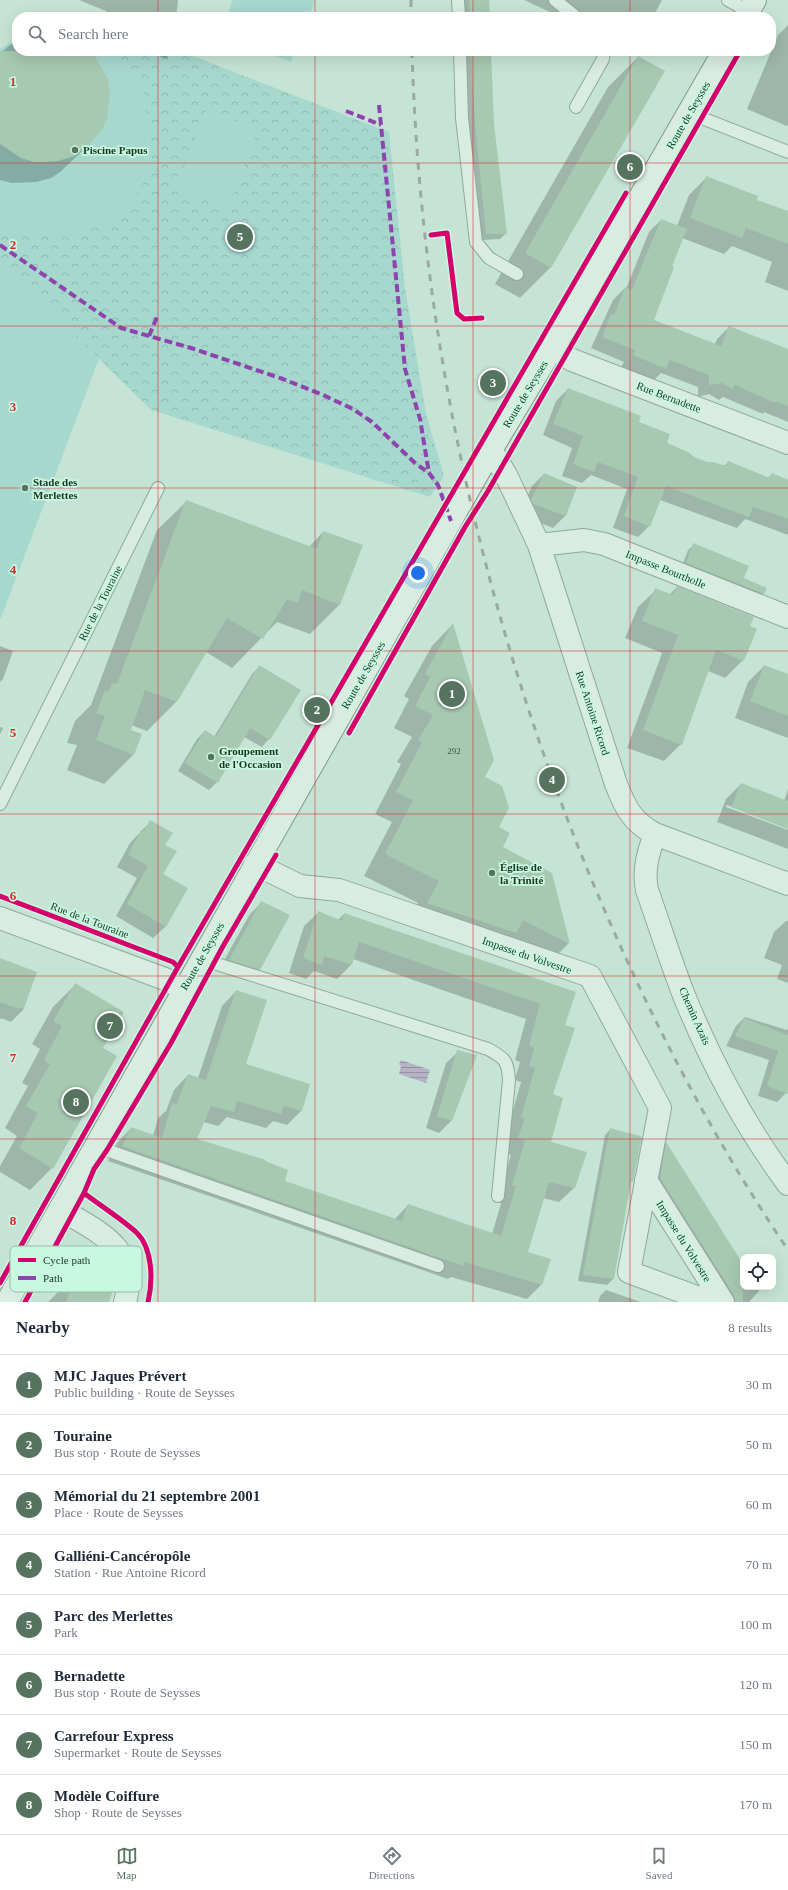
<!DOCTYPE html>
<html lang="en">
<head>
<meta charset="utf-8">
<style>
	:root { --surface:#fff; --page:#f2f2f3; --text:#1f2937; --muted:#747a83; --line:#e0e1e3; --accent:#567360 }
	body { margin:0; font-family:"Times New Roman",serif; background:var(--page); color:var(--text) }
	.controls { position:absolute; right:12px; bottom:12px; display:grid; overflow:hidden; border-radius:8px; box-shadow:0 4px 16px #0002 }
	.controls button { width:36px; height:36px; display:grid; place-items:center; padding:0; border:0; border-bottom:1px solid var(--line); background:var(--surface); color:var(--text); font:20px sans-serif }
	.you { position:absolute; left:418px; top:573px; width:14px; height:14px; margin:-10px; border:3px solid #fff; border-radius:50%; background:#1a73e8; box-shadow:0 0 0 6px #1a73e833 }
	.badge { display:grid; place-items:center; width:26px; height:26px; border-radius:50%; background:var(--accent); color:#fff; font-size:13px; font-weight:700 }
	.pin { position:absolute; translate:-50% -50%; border:2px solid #fff; box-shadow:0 1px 4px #0006 }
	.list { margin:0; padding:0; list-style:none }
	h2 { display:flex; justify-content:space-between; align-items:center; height:52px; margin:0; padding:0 16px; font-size:17px }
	h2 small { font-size:13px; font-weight:400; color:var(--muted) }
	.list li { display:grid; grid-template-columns:26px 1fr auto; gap:12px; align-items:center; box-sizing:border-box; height:60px; padding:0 16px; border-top:1px solid var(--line) }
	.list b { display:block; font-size:15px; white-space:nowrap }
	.list p { margin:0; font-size:13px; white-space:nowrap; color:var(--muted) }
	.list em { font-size:13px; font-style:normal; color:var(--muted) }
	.icon { flex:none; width:22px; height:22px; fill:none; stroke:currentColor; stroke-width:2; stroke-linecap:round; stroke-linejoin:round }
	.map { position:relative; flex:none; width:788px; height:1302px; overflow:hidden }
	.search { position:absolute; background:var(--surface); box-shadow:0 4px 16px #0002; left:12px; right:12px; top:12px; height:44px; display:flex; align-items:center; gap:10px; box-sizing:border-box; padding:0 14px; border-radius:16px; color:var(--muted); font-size:15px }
	.sheet { height:532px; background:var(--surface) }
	nav { display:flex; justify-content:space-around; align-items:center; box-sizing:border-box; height:56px; border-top:1px solid var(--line); background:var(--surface); font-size:11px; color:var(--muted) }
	nav a { display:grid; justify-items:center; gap:2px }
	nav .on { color:var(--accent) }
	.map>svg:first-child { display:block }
	.park { fill:url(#park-crowns) }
	.garden { fill:#a7d8ce }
	.water { fill:url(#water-rules) }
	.shadow { fill:#0003 }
	.building { fill:#a7c8b1 }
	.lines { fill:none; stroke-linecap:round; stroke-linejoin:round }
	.service-casing { stroke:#90a89a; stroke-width:14 }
	.minor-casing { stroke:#90a89a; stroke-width:24 }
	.tertiary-casing { stroke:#90a89a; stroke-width:24 }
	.secondary-casing { stroke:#80988a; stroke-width:24 }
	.service { stroke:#d9ece2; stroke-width:12 }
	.minor { stroke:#d9ece2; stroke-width:22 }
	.tertiary { stroke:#d9ece2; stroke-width:22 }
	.secondary { stroke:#d9ece2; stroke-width:22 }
	.rail { stroke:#9aaaa1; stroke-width:3; stroke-dasharray:7 7; stroke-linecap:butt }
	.quiet { stroke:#8e44ad; stroke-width:4; stroke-dasharray:8 4; stroke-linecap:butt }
	.cycleway-casing { stroke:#c9f8e1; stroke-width:8 }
	.cycleway { stroke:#d6006c; stroke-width:5 }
	.grid { fill:none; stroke:#d62828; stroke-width:1; stroke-opacity:0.55 }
	.poi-dot { fill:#567360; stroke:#c9f8e1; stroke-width:1.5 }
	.labels { text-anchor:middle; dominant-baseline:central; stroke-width:3.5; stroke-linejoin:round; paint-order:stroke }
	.number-label { font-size:9px; fill:#3c5a45 }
	.street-label { font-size:11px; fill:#193621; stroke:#c9f8e1 }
	.poi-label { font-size:11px; font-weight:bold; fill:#193621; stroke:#c9f8e1; text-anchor:start }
	.key { fill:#c9f8e1; stroke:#94bea7; stroke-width:1 }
	.key-label { font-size:11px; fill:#193621 }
	.grid-label { font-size:13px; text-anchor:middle; font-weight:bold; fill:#d62828; stroke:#c9f8e1; stroke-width:3.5; stroke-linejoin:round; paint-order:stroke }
</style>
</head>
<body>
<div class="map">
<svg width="788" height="1302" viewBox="0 0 788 1302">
	<defs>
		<pattern id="park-crowns" width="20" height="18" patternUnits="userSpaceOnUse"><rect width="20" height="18" fill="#a7d8ce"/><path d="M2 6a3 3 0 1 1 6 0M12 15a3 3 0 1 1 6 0" fill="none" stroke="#8fbab1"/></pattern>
		<pattern id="water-rules" width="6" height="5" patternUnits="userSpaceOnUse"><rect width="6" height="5" fill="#b6b3c7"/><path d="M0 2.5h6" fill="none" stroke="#9392a1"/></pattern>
	</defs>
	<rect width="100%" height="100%" fill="#c6e4d5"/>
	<!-- park -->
	<path class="park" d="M112,51H180L389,132L405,288L426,414L444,476L430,497L151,410L0,262V227L17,233L152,170L142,83Z"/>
	<!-- garden -->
	<path class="garden" d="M233,0H315L309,17H226Z
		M17,39V51H112L142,83L152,170L122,215L73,238L17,233L0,227V49Z
		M262,51H295L291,62Z
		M206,110L258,129L228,208L176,189Z
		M0,262L99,359L1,618L0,617Z"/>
	<!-- water -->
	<path class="water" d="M401,1060L430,1070L426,1083L399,1074L401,1066L399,1064Z"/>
	<!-- shadow -->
	<path class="shadow" d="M79,0H178V2L176,17H103L106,11Z
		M463,0H488L489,17H464Z
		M524,0H662L653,17H561Z
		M788,25V125L787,126L747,109L778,35Z
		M17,40V51H87L90,144L60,172L51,178L36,182L12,183L0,180V53Z
		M146,51H173L166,59Z
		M466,51H490L493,124L506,233L500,239L481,240L469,129Z
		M638,57L663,72L550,268L520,298L495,284L608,87Z
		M706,178L756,201L788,212V291L765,282L772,262L732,246L724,254L682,238L653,321L715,344L717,339L729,327L788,350V422L764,412L763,414L723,397L719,400L709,394L698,397V387L661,373L654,380L621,367L624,362L591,348L613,300L625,288L626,289L649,232L661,220L677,226L689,195Z
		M568,389L638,423L666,443L693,458L707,463L724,466L728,462L768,478L772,474L788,480V535L745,519L737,528L660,500L649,526L638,537L613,528L627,489L591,475L582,483L562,476L572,448L543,435L556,401Z
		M544,474L576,488L565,516L553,528L522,515L520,512L532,486Z
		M187,501L309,547L323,532L339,605L310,634L277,622L232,668L206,652L176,702L147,731L131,725L129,731L133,755L104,784L67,770L77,745L67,743L75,721L91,705L157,530Z
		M694,545L743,578L763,594L758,599L681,569L688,550Z
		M677,587L749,627L743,660L725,678L708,671L681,744L664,761L627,748L662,653L625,638L638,607L656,590L669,595Z
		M453,624L484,777L502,847L551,874L568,944L547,965L494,955L406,925L418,903L364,876L392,822L375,814L401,764L397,762L412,737L394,728L409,699L404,696L432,646Z
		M0,646L13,651L3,679L0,682Z
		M260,666L269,739L262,747L244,737L217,782L209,790L178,771L197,739L205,731L214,737L252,674Z
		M764,666L788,675V738L735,718L748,682Z
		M0,727L3,728L0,734Z
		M741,784L784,801L788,789V828L727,805L726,807L788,830V849L717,822L726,799Z
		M150,822L164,845L162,875L186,888L165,927L153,938L116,916L137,878L117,867L130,843Z
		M261,903L259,969L248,981L218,971L250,914Z
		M319,912L338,920L344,914L574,993L564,1025L551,1095L549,1142L574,1188L559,1202L543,1198L527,1253L541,1285L527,1299L451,1277L448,1279L108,1161L117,1143L131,1128L153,1136L158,1118L166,1111L174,1090L188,1075L198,1078L222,1006L236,991L245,1064L309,1085L301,1111L287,1125L273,1121L266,1128L227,1117L218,1126L204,1122L196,1140L264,1162L283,1181L394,1220L408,1205L492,1234L502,1200L498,1199L511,1155L505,1153L511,1132L507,1131L521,1082L515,1080L520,1062L515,1060L526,1019L353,959L351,965L337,979L314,971L306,979L289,973L304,926Z
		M786,921H788V983L777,979L782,965L764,958L774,932Z
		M0,960L36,973L23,1010L11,1022L1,1018L0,1020Z
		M75,985L102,1048L52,1168L30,1190L0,1172V1166L17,1136L5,1128L28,1086L22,1083L40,1049L32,1044L53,1007Z
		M745,1017L787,1030L788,1028V1085L786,1093L777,1102L758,1096L769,1060L726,1046L736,1026Z
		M458,1052L475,1056L451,1121L439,1133L426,1128L446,1063Z
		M611,1129L640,1136L632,1181L630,1184L613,1279L607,1285L578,1281L605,1135Z
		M666,1143L743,1266V1287H756L759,1291L749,1302H720L649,1189L656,1154Z
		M77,1273L108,1302H48Z
		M606,1290L641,1302H598L600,1296Z"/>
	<!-- building -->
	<path class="building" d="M469,0H489L490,17H470Z
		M0,51H90L95,56L108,80L110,93L107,118L103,128L90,144L74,156L58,161L44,162H34L21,158L0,144Z
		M471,51H491L494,124L507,234H486L475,123Z
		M638,56L665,71L551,268L525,253Z
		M706,176L758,196L757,200L788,211V244L746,228L742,238L690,218Z
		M661,219L687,229L672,266L674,267L654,320L721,346L729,326L788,349V406L776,401L775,403L735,385L732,389L722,383L709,385V375L670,360L666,369L633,355L635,350L602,337L611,314L614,315L625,287L632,290Z
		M568,388L641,416L639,422L670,434L667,443L688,452L694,457L707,462H713L726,466L728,461L770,478L772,473L788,480V519L753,507L749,517L666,486L650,527L624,516L638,477L598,462L594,472L573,464L583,436L553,424Z
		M544,473L577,487L566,516L533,504L531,500Z
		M186,500L317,549L323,531L363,545L340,605L302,590L298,603L287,599L263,639L227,618L177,702L145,690L131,730L142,734L134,755L96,740L105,716L96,713L105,691L108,692L112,683L117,684Z
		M693,543L749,566L744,578L767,588L764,594L686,563Z
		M677,586L754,617L750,626L757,629L744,661L716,650L682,745L643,730L678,635L642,621L655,588L673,595Z
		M453,623L494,760L485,777L502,786L509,808L499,827L510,833L503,847L552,873L570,944L523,920L516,933L427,903L439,881L385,854L413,800L396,792L422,742L418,740L433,715L415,706L430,677L425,674Z
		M259,665L301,690L270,740L250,728L218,783L185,763L205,730L216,737Z
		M764,665L788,674V716L750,701Z
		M741,783L788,801V829L731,807Z
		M150,820L173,833L165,845L177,851L163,874L188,888L166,927L127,904L148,866L128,855L141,830L144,831Z
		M261,901L290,915L260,970L229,960Z
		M318,911L342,921L344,913L576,992L565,1025L575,1028L553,1094L563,1098L551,1142L587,1152L575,1188L549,1182L528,1252L551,1259L542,1285L464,1262L463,1266L122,1146L131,1127L162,1138L172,1103L177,1104L188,1074L206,1080L236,990L267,1000L246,1064L310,1084L302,1111L284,1106L281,1114L237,1101L234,1112L211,1106L197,1139L266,1160L265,1161L288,1170L285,1181L402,1221L408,1204L501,1236L516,1186L512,1185L525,1140L518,1138L525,1118L521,1117L535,1068L529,1066L534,1048L529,1045L540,1004L359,942L352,965L324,956L322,965L303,958Z
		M0,958L37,972L24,1008H16L0,1002Z
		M75,983L124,1012L103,1048L117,1056L53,1169L19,1148L38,1113L26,1106L50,1064L44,1060L62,1026L53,1021Z
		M744,1018L788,1035V1094L767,1086L778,1051L735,1036Z
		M457,1050L477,1055L452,1121L437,1116Z
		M610,1128L642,1137L633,1182L631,1181L614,1279L583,1275Z
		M666,1142L743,1264V1302H735L734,1295L660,1178Z
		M77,1272L115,1285L109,1302H66Z"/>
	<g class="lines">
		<defs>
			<path id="service" d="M458,0L459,17
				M555,0L576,17
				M728,0L748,11
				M460,51L462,118L476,242L489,258L517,274
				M576,107L603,59L604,51
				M689,113L788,152
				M0,804L158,488
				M201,959L488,1049C504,1058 508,1060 509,1080L498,1196
				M95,1146L438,1266"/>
			<path id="minor" d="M552,348L572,360L788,443
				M491,450L506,475L539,545L616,784C625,807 632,822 655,834L788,884
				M539,545L584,540L604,544L788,617
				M655,834C648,853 643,870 647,890C659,924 670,959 683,993C710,1060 745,1126 788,1184
				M255,864L300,886L339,890L590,976L660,1108L629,1272L710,1302
				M646,1180L723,1302
				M60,1209C97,1231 141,1249 125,1302"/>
			<path id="tertiary" d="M0,918L165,979L184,990"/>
			<path id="secondary" d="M745,17L755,0
				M7,1302L491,450L571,317L724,51"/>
		</defs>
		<!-- service casing -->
		<use href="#service" class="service-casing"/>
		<!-- minor casing -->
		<use href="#minor" class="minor-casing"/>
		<!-- tertiary casing -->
		<use href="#tertiary" class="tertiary-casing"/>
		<!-- secondary casing -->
		<use href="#secondary" class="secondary-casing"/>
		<!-- service -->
		<use href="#service" class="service"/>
		<!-- minor -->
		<use href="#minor" class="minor"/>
		<!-- tertiary -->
		<use href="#tertiary" class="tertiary"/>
		<!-- secondary -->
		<use href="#secondary" class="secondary"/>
		<!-- rail -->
		<path class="rail" d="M411,0V17
			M412,51C420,327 479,598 581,854C637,992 705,1127 788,1250"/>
		<!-- quiet -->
		<path class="quiet" d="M379,105L405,369L420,419L429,473
			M346,111L381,125
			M0,245L121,328L191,348L283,379L323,395L353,409L372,422L415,463L429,473L438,485L451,521
			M149,336L157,317"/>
		<defs>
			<path id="cycleway" d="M431,235L447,233L457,313L464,319L482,318
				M349,733L465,527L488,491L740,51
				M0,896L173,962L178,967
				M84,1193C101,1206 120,1218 136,1232C153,1248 153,1281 148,1302
				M0,1283L178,967L626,193
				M25,1302L84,1193L94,1169L107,1150L171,1043L222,948L276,855"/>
		</defs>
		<!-- cycleway casing -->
		<use href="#cycleway" class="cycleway-casing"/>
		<!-- cycleway -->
		<use href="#cycleway" class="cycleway"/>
	</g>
	<!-- grid -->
	<path class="grid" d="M158,0V17M315,0V17M473,0V17M630,0V17M158,51V1302M315,51V1302M473,51V1302M630,51V1302M0,163H788M0,326H788M0,488H788M0,651H788M0,814H788M0,976H788M0,1139H788"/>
	<!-- markers -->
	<g class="poi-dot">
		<circle cx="75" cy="150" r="4"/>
		<circle cx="25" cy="488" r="4"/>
		<circle cx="211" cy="757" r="4"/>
		<circle cx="492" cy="873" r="4"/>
	</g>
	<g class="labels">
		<!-- number labels -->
		<g class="number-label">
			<text x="454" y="751">292</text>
		</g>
		<!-- street labels -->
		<g class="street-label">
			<text transform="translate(688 115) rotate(-60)">Route de Seysses</text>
			<text transform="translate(525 394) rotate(-59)">Route de Seysses</text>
			<text transform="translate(669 397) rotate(21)">Rue Bernadette</text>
			<text transform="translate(666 569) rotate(22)">Impasse Bourtholle</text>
			<text transform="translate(100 603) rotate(-63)">Rue de la Touraine</text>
			<text transform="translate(363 675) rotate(-60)">Route de Seysses</text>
			<text transform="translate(593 713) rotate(72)">Rue Antoine Ricord</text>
			<text transform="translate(90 920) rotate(21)">Rue de la Touraine</text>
			<text transform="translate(527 955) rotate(19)">Impasse du Volvestre</text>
			<text transform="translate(202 956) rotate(-60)">Route de Seysses</text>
			<text transform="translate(695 1016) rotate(66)">Chemin Azaïs</text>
			<text transform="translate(684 1241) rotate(58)">Impasse du Volvestre</text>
		</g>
		<!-- poi labels -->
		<g class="poi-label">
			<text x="83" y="150">Piscine Papus</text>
			<text x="33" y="482">Stade des<tspan x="33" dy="13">Merlettes</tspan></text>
			<text x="219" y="751">Groupement<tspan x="219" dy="13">de l'Occasion</tspan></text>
			<text x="500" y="867">Église de<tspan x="500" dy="13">la Trinité</tspan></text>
		</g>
	</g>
	<!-- legend -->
	<rect x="10" y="1246" width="132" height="46" rx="6" class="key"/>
	<rect x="18" y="1258" width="18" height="4" fill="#d6006c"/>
	<rect x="18" y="1276" width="18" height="4" fill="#8e44ad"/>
	<g class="key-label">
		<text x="43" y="1264">Cycle path</text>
		<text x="43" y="1282">Path</text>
	</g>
	<g class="grid-label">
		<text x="13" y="86">1</text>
		<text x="13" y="249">2</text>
		<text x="13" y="411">3</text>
		<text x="13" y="574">4</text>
		<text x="13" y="737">5</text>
		<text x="13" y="900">6</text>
		<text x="13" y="1062">7</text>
		<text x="13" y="1225">8</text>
	</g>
</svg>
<div class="controls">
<button><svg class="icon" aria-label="locate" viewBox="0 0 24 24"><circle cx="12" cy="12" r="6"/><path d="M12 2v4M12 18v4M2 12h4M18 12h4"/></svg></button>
</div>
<div class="you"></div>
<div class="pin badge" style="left:452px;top:694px">1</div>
<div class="pin badge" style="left:317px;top:710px">2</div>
<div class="pin badge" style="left:493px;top:383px">3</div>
<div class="pin badge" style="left:552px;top:780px">4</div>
<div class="pin badge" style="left:240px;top:237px">5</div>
<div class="pin badge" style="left:630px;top:167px">6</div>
<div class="pin badge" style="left:110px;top:1026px">7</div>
<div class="pin badge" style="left:76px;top:1102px">8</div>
<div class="search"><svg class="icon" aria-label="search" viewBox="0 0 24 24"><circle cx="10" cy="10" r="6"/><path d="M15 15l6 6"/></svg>Search here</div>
</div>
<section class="sheet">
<h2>Nearby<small>8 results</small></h2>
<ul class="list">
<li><span class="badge">1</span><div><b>MJC Jaques Prévert</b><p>Public building · Route de Seysses</p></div><em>30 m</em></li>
<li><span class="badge">2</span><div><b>Touraine</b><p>Bus stop · Route de Seysses</p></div><em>50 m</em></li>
<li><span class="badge">3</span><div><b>Mémorial du 21 septembre 2001</b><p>Place · Route de Seysses</p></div><em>60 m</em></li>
<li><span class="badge">4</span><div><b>Galliéni-Cancéropôle</b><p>Station · Rue Antoine Ricord</p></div><em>70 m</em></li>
<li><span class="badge">5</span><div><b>Parc des Merlettes</b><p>Park</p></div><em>100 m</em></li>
<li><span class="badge">6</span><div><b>Bernadette</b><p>Bus stop · Route de Seysses</p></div><em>120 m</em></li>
<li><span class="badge">7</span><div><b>Carrefour Express</b><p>Supermarket · Route de Seysses</p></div><em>150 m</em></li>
<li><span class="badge">8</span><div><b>Modèle Coiffure</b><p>Shop · Route de Seysses</p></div><em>170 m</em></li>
</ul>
</section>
<nav>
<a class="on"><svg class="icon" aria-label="map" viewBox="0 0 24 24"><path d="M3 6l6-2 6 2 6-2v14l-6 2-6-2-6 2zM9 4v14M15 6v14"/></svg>Map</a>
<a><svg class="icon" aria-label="directions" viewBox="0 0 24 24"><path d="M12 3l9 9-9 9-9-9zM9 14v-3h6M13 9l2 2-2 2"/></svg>Directions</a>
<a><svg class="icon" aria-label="saved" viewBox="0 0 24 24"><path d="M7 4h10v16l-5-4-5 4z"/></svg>Saved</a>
</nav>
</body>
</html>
